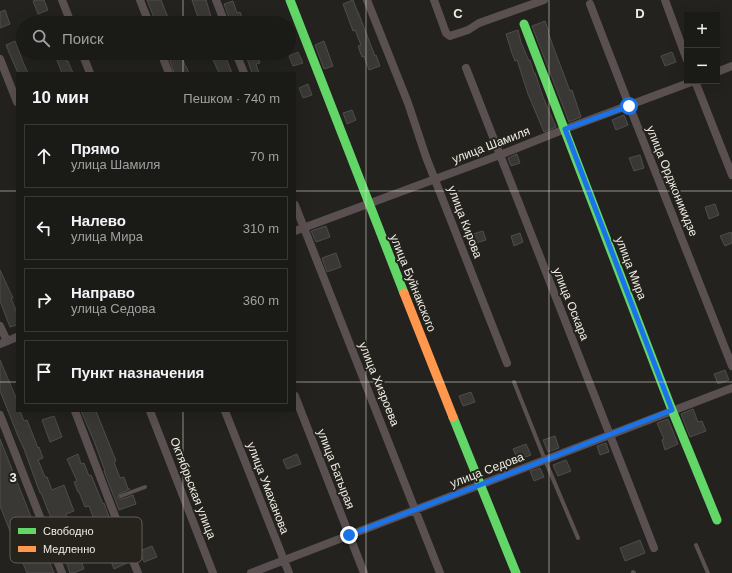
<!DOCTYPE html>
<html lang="ru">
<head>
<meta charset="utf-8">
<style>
	:root { --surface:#1a1a16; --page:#23231f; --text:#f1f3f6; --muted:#9fa1a1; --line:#383835 }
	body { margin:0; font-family:Helvetica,sans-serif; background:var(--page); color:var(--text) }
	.controls { position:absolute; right:12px; top:12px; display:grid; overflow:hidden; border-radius:0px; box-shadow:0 4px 16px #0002 }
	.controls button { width:36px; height:36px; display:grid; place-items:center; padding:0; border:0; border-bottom:1px solid var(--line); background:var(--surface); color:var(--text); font:20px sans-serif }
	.stop { position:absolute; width:12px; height:12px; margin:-9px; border:3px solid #1a73e8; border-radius:50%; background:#fff }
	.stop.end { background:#1a73e8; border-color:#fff; box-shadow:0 1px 4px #0008 }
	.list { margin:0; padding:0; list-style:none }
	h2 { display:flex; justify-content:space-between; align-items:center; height:52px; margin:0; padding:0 16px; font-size:17px }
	h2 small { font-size:13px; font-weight:400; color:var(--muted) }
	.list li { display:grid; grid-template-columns:26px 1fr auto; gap:12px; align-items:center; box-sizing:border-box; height:64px; margin:0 8px 8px; padding:0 8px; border:1px solid var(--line); border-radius:0px }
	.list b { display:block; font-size:15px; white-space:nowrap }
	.list p { margin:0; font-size:13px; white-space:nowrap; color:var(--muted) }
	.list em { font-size:13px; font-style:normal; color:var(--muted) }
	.icon { flex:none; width:22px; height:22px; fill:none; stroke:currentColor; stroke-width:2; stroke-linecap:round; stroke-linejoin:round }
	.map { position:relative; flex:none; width:732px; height:573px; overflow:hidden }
	.search { position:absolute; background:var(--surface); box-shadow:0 4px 16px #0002; left:16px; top:16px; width:280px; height:44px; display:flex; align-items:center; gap:10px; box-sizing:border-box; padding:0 14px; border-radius:22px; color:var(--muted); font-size:15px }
	.panel { position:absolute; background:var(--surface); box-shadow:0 4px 16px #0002; left:16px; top:72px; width:280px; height:340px; border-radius:0px }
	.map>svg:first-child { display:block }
	.building { fill:#3a3835; stroke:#4f4d4b }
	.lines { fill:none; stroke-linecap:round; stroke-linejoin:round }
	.lane { stroke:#5b5051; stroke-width:4 }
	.street { stroke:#5b5051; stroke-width:8 }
	.fast { stroke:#63d668; stroke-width:9 }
	.slow { stroke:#ff974d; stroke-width:9 }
	.route { stroke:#1a73e8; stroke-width:5 }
	.grid { fill:none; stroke:#eeece7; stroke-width:1; stroke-opacity:0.55 }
	.labels { text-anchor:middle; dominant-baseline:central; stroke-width:4; stroke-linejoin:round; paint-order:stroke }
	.street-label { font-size:12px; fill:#eeece7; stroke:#25231c }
	.key { fill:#25231c; stroke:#615f59; stroke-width:1 }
	.key-label { font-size:11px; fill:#eeece7 }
	.grid-label { font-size:13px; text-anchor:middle; font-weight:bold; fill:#eeece7; stroke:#25231c; stroke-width:4; stroke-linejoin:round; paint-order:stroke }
</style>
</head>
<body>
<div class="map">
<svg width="732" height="573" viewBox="0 0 732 573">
	<rect width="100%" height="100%" fill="#23221e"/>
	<!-- building -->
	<path class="building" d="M36,0H44L48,10L38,14L33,1Z
		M147,0H161L169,20L162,23H156Z
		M192,0H206L213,23H200Z
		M353,0L358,13V12L375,56L376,55L380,66L369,70L364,56L362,57L358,46L361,45L355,30L353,31L343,4Z
		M233,1L237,13L240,12L244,23H231L224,4Z
		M5,10L10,24L0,28V12Z
		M545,21L549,32H548L553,46L570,91L572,90L581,117L569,122L532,26Z
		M518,30L521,42L529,61L530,60L534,73H535L543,97L556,127L544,132L528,94L517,60L515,61L511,51V50L506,34Z
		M15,41L23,62L28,73H18L11,57L6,45Z
		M324,41L333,66L324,69L315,45Z
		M298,52L303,63L293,66L289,56Z
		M672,52L676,62L665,66L661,56Z
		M54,53H64L67,62L68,61L73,73H62Z
		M174,53H181L185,66H186L189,73H174L168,55Z
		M217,53H224L232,73H219L211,55Z
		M245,53H257L260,63L256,64L259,73H252Z
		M308,84L312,95L303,98L299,88Z
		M352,110L356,120L347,124L343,113Z
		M624,115L628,125L616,130L612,120Z
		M517,154L520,163L511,166L508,158Z
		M640,155L644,168L634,171L629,158Z
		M715,204L719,215L709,219L705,207Z
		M326,226L330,237L316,242L311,231Z
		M483,231L486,240L476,243L473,234Z
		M731,232L732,235V243L725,246L720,236Z
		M520,233L523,242L514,246L511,236Z
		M336,253L341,267L327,272L322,258Z
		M0,270L13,298H11L17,313V325L10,327L0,301Z
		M0,360L17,400V411H20L24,421L27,420L38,448L39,447L43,458L38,460L45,477H47L52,490L64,485L74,511L66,514L73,533L70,535L77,556L79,555L84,569L73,573H70L60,544L61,543L41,493H40L24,449L18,436L0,391Z
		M725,370L729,380L718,384L714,374Z
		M471,392L475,402L463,406L459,396Z
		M693,409L698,422L702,421L706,431L690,437L681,414Z
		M81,411H96L116,461L114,462L120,478L124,477L128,489H130L119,494L118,498L120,499H122L133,495L136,504L119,510L104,471H105L94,441Z
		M54,416L62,437L50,442L42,420Z
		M668,419L678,444L665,450L662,440L664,439L657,423Z
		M555,436L559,448L548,452L543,440Z
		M0,439L35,527L12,536L0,506Z
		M606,443L609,452L600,455L597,446Z
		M526,444L531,455L518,460L513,449Z
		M78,454L81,464L84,463L89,476L91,475L103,504L104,503L122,553L127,563L114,569L103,541L101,542L97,530H98L89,506L85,507L79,492H78L74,482L77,481L67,459Z
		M297,454L301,464L287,469L283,460Z
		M566,460L571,471L558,476L553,465Z
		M540,468L544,477L534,481L530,471Z
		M640,540L645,553L625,561L620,548Z
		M152,546L157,557L144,562L140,551Z
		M45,552L54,573H27L22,561Z"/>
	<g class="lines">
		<!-- lane -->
		<path class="lane" d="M514,382L545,460L578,538
			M121,496L145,487
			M696,545L708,573
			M633,572L634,573"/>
		<!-- street -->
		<path class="street" d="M62,0L71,23
			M140,0L149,23
			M216,0L225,23
			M367,0L408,103L426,157L507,363
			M434,0L446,33L450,36L468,30L479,23L544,0
			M665,0L687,60
			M590,4L629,105L732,366
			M82,53L90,73
			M161,53L169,73
			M236,53L244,73
			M0,59L17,102
			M466,68C528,229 592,388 654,548
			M717,72L732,66
			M695,81L732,175
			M295,205L440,573
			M295,231L500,155L565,129L694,81
			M0,326L7,341
			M0,344L17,337
			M295,396L364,573
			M75,411L123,537L138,573
			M150,411L213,573
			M225,411L289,573
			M0,415L62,573
			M251,573L732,388"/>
		<!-- fast -->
		<path class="fast" d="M290,0L404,293
			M524,24L672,410L717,520
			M453,417L516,573"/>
		<!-- slow -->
		<path class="slow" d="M404,293L453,417"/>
	</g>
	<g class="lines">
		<!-- route -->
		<path class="route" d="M349,535L545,460L672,410L565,129L629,106"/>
	</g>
	<!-- grid -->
	<path class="grid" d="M183,0V23M366,0V573M549,0V573M183,53V73M0,191H17M295,191H732M0,382H17M295,382H732M183,411V573"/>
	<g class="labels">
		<!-- street labels -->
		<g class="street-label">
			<text transform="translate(491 145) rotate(-21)">улица Шамиля</text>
			<text transform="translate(672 181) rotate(68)">улица Орджоникидзе</text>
			<text transform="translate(465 222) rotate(69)">улица Кирова</text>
			<text transform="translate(631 268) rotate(69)">улица Мира</text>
			<text transform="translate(413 283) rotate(68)">улица Буйнакского</text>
			<text transform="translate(571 304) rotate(68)">улица Оскара</text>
			<text transform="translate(379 384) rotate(68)">улица Хизроева</text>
			<text transform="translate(336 469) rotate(69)">улица Батырая</text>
			<text transform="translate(487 470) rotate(-21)">улица Седова</text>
			<text transform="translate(193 488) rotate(69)">Октябрьская улица</text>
			<text transform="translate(268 488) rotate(69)">улица Умаханова</text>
		</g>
	</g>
	<!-- legend -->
	<rect x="10" y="517" width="132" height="46" rx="6" class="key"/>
	<rect x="18" y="528" width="18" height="6" fill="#63d668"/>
	<rect x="18" y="546" width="18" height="6" fill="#ff974d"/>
	<g class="key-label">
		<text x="43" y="535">Свободно</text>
		<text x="43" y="553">Медленно</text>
	</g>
	<g class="grid-label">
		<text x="458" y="18">C</text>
		<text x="640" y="18">D</text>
		<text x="13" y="482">3</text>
	</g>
</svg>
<div class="controls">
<button>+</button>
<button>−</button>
</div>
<div class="stop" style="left:629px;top:106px"></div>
<div class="stop end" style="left:349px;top:535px"></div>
<div class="search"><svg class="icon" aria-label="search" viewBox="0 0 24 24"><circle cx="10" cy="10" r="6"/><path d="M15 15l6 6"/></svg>Поиск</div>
<section class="panel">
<h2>10 мин<small>Пешком · 740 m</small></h2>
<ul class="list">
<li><svg class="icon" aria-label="ahead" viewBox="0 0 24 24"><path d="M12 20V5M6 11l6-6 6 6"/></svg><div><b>Прямо</b><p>улица Шамиля</p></div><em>70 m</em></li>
<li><svg class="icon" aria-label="left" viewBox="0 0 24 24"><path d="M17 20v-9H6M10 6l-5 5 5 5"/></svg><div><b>Налево</b><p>улица Мира</p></div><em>310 m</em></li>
<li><svg class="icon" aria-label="right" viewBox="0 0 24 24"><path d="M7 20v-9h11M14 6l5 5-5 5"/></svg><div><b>Направо</b><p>улица Седова</p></div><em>360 m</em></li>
<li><svg class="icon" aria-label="arrive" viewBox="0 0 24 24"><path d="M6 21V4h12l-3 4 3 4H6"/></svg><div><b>Пункт назначения</b></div></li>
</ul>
</section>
</div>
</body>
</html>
